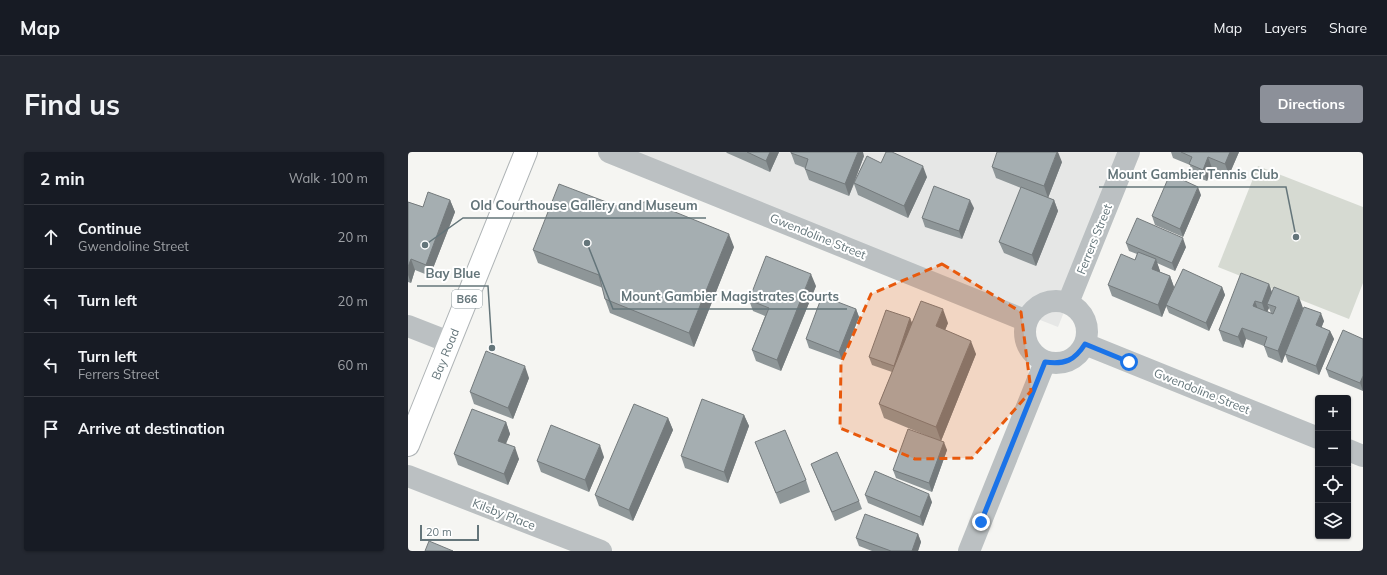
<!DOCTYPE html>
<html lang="en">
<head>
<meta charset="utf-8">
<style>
	:root { --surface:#171b24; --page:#242831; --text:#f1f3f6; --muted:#9ea1a6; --line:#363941; --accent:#8c9099 }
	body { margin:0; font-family:Mulish,sans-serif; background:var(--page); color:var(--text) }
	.controls { position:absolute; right:12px; bottom:12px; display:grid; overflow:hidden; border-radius:4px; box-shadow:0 1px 3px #0004 }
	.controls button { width:36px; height:36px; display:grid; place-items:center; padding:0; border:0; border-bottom:1px solid var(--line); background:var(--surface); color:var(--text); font:20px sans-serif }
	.scale { position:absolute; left:12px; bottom:10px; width:59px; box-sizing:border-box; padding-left:4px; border:2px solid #64757a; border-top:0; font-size:11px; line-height:14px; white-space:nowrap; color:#64757a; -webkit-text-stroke:3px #fff; paint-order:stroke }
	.stop { position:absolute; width:12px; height:12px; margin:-9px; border:3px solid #1a73e8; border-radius:50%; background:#fff }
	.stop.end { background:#1a73e8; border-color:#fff; box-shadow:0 1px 4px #0008 }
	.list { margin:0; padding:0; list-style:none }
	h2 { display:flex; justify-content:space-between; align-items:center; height:52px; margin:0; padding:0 16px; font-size:17px }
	h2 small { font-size:13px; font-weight:400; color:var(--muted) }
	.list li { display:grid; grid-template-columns:26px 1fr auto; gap:12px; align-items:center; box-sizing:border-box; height:64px; padding:0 16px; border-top:1px solid var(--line) }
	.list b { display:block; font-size:15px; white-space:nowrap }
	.list p { margin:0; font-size:13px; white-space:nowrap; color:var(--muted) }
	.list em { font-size:13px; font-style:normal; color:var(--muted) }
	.icon { flex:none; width:22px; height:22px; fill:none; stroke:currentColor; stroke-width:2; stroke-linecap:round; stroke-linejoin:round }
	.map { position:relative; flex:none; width:955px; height:399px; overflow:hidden; border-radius:4px }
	header { display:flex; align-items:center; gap:24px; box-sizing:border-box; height:56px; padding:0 20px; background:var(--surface); border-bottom:1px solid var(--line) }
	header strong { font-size:19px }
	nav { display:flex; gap:22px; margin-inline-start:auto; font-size:14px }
	.intro { display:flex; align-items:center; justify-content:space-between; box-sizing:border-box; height:96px; padding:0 24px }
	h1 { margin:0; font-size:28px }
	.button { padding:10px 18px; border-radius:4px; background:var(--accent); color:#fff; font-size:14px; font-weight:700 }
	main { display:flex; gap:24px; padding:0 24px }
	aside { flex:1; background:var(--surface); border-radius:4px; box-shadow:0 1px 3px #0004 }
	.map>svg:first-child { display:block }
	.built { fill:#e6e7e6 }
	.grass { fill:#d6dad2 }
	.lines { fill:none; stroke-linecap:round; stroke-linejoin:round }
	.major-casing { stroke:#afb4b6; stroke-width:24 }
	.minor { stroke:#bbc0c2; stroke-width:22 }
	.major { stroke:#fff; stroke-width:22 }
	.wall { fill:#8e9698; fill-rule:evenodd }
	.shaded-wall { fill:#747a7c }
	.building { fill:#a5aeb1; stroke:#747a7c }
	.route { stroke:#1a73e8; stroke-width:5 }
	.marked { fill:#e8590c; fill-opacity:0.2; stroke:#e8590c; stroke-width:3; stroke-dasharray:8 5; stroke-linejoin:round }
	.labels { text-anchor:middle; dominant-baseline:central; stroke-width:4; stroke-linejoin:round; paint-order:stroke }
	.shield { fill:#fff; stroke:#929ea2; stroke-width:1 }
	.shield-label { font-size:11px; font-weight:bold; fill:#64757a }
	.street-label { font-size:12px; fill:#64757a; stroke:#fff }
	.leader { fill:none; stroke:#64757a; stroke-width:1.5 }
	.callout-dot { fill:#64757a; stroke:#fff; stroke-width:1.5 }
	.callout-label { font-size:13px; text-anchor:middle; font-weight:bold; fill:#64757a; stroke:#fff; stroke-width:4; stroke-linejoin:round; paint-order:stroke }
</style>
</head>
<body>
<header>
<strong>Map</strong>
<nav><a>Map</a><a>Layers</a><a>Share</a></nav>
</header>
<div class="intro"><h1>Find us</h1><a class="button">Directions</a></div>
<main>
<aside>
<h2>2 min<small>Walk · 100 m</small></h2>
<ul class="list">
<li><svg class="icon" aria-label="ahead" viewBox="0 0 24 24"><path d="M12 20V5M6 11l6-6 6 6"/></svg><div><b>Continue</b><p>Gwendoline Street</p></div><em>20 m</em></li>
<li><svg class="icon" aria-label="left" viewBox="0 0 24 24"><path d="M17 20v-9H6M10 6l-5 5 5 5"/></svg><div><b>Turn left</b></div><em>20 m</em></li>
<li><svg class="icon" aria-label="left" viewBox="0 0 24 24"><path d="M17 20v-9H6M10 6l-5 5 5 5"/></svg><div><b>Turn left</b><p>Ferrers Street</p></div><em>60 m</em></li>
<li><svg class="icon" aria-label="arrive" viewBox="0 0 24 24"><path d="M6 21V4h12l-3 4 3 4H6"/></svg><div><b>Arrive at destination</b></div></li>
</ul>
</aside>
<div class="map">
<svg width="955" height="399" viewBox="0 0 955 399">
	<rect width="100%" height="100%" fill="#f5f5f2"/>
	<!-- built -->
	<path class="built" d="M203,0H720L650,175Z"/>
	<!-- grass -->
	<path class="grass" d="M850,14L955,55V131L941,167L810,115Z"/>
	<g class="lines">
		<defs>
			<path id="major" d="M0,293L118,0"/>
		</defs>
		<!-- major casing -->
		<use href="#major" class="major-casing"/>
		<!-- minor -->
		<path class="minor" d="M201,0L619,169
			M617 180a31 31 0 1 1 62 0a31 31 0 1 1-62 0Z
			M660,151L721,0
			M0,174L41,190
			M677,192L910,286
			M940,298L955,304
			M0,324L193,399
			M561,399L637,210"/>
		<!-- major -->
		<use href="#major" class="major"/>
	</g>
	<!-- wall -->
	<path class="wall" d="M318,0H371L362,20L319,1Z
		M763,0H831L821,23L804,16L799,29L785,24L782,13L765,6Z
		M383,1L456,4L446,31L473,11L519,25L500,66L450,43L446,32L441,44L401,28L397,17V16L387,12Z
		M654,10L640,46L646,48L650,59L628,114L596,101L591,90L613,36L588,26L584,15Z
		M793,43L775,85L747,73L744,64Z
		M42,48L47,60L22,124L7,118L3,131L0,130V50L15,55Z
		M214,56L326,95L286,195L202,161L197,147L195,136L130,111L125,98Z
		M566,56L554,87L517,75L514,66Z
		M718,91L778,95L767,119L749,111L752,119V120L762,124L766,135H814L817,143L801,179L761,161L758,154L754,165L704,144L700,133L727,108L729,102L721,99Z
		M861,132L864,140L895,156L916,169L913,176L922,179L926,187L911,223L880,210L877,202L874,211L860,205L856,194L838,187L835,196L815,189L811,178ZM861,156L863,161L859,159Z
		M408,134L373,219L348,209L344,198L357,164L345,159L341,148Z
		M448,157L451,165L434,208L401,196L398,187Z
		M502,166L504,171H540L537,178L568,202L533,289L539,298L524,340L488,326L485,318L529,288L476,266L471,252L484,220L464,213L461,205Z
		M955,187V239L921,225L918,217Z
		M121,226L105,267L66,252L62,240Z
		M336,263L341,274L320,331L277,316L273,304Z
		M260,266L265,278L225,369L191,354L187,343Z
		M98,270L102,282L98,292L111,307L100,333L50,313L46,302Z
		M347,290L398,328L402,340L372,352Z
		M196,305L181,340L133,320L129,309Z
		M403,312L451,349L454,357L427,369Z
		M457,343L524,350L515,374L460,351Z
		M510,382L513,390L510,399H464L451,394L448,386Z"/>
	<!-- shaded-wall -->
	<path class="shaded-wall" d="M362,0H371L362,20L358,9Z
		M450,0H455L456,4L441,44L437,32Z
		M649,0H650L654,10L640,46L636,34Z
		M822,0H831L821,23L817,12Z
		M800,5L804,16L799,29L795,18Z
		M515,14L519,25L500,66L496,54Z
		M790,35L793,43L775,85L772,77Z
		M42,48L47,60L22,124L18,113Z
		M562,48L566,56L554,87L551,79Z
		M646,48L650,59L628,114L624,103Z
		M321,82L326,95L286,195L281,181Z
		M775,86L778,95L767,119L764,111Z
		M3,107L7,118L3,131L0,123V115Z
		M748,107L752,119L748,128L744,117Z
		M403,122L408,134L373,219L369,208Z
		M762,124L766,135L754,165L750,153Z
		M861,132L865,144L859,152L861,156L858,163L854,151Z
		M814,135L817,143L801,179L798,171Z
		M891,145L895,156L874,211L870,199Z
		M847,149L851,160L845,154Z
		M448,157L451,165L434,208L431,200Z
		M535,157L540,171L533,188L528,174Z
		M913,161L916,169L911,182L908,173Z
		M502,166L505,174L489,222L486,214Z
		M834,176L838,187L835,196L830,185Z
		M922,179L926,187L911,223L908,214Z
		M563,189L568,202L533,289L528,275Z
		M117,214L121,226L105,267L100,256Z
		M955,224V239L952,231Z
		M336,263L341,274L320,331L316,320Z
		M260,266L265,278L225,369L221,358Z
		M98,270L102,282L94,300L90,289Z
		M536,290L539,298L524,340L521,331Z
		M192,293L196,305L181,340L177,328Z
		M107,295L111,307L100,333L96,322Z
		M521,342L524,350L515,374L512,365Z
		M510,382L513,390L510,399H504Z"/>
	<!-- building -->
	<path class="building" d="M339,0H362L358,9Z
		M383,0H450L437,32L397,17L400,7L383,1Z
		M478,0H484L515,14L496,54L446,31L459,4L473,11Z
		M589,0H649L636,34L584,15Z
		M773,0H822L817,12L800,5L795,18L781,12L784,5Z
		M762,22L790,35L772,77L744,64Z
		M151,32L214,56L240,49L321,82L281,181L197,147L191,123L125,98Z
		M526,34L562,48L551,79L514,66Z
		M613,35L646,48L624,103L591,90Z
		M20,40L42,48L18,113L3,107L0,115V50L15,55Z
		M729,66L775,86L764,111L718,91Z
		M730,100L748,107L744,117L762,124L750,153L700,133L713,102L727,108Z
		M358,104L403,122L369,208L344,198L361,156L341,148Z
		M775,117L814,135L798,171L758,153Z
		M833,121L861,132L854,151L847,149L845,154L865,162L868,155L859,152L866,135L891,145L870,199L856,194L859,185L834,176L830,185L811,178Z
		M414,144L448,157L431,200L398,187Z
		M513,149L535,157L528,174L563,189L528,275L471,252Z
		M896,155L913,161L908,173L922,179L908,214L877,202Z
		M478,158L502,166L486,214L461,205Z
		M935,178L955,187V224L952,231L918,217Z
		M78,199L117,214L100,256L62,240Z
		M294,247L336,263L316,320L273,304Z
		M226,252L260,266L221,358L187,343Z
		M64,257L98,270L90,289L107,295L96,322L46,302Z
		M143,273L192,293L177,328L129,309Z
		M500,277L536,290L521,331L485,318Z
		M377,278L398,328L368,341L347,290Z
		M429,300L451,349L424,360L403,312Z
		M467,319L521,342L512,365L457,343Z
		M457,362L510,382L504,399H483L448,386Z
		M21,389L45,399H17Z"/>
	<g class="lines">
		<!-- route -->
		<path class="route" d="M573,370L637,210C657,213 667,208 677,192L721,210"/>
	</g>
	<!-- marked area -->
	<path class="marked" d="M534,112L613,160L623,239L564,306L507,307L432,276L433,211L463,142Z"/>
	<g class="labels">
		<!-- shield labels -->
		<rect class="shield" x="44" y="138" width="30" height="18" rx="3"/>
		<g class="shield-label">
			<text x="59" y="147">B66</text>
		</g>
		<!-- street labels -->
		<g class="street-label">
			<text transform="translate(410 84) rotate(22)">Gwendoline Street</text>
			<text transform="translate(686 87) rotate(-68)">Ferrers Street</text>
			<text transform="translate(37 202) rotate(-68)">Bay Road</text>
			<text transform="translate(794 239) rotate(22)">Gwendoline Street</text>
			<text transform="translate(96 362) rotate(21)">Kilsby Place</text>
		</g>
	</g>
	<!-- callouts -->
	<path class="leader" d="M888 85L878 35H691M17 93L55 66H298M84 196L80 134H9M179 91L205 157H439"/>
	<g class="callout-dot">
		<circle cx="888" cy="85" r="4"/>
		<circle cx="17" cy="93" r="4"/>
		<circle cx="84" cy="196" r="4"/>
		<circle cx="179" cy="91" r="4"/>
	</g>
	<g class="callout-label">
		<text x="785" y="27">Mount Gambier Tennis Club</text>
		<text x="176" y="58">Old Courthouse Gallery and Museum</text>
		<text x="45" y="126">Bay Blue</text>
		<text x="322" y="149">Mount Gambier Magistrates Courts</text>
	</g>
</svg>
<div class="controls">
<button>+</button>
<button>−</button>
<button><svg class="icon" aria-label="locate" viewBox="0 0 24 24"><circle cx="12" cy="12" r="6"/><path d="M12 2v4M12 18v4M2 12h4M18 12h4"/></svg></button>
<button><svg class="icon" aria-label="layers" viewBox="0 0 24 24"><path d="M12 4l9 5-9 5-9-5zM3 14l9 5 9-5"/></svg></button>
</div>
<div class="scale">20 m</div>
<div class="stop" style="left:721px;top:210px"></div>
<div class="stop end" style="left:573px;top:370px"></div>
</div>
</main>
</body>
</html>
